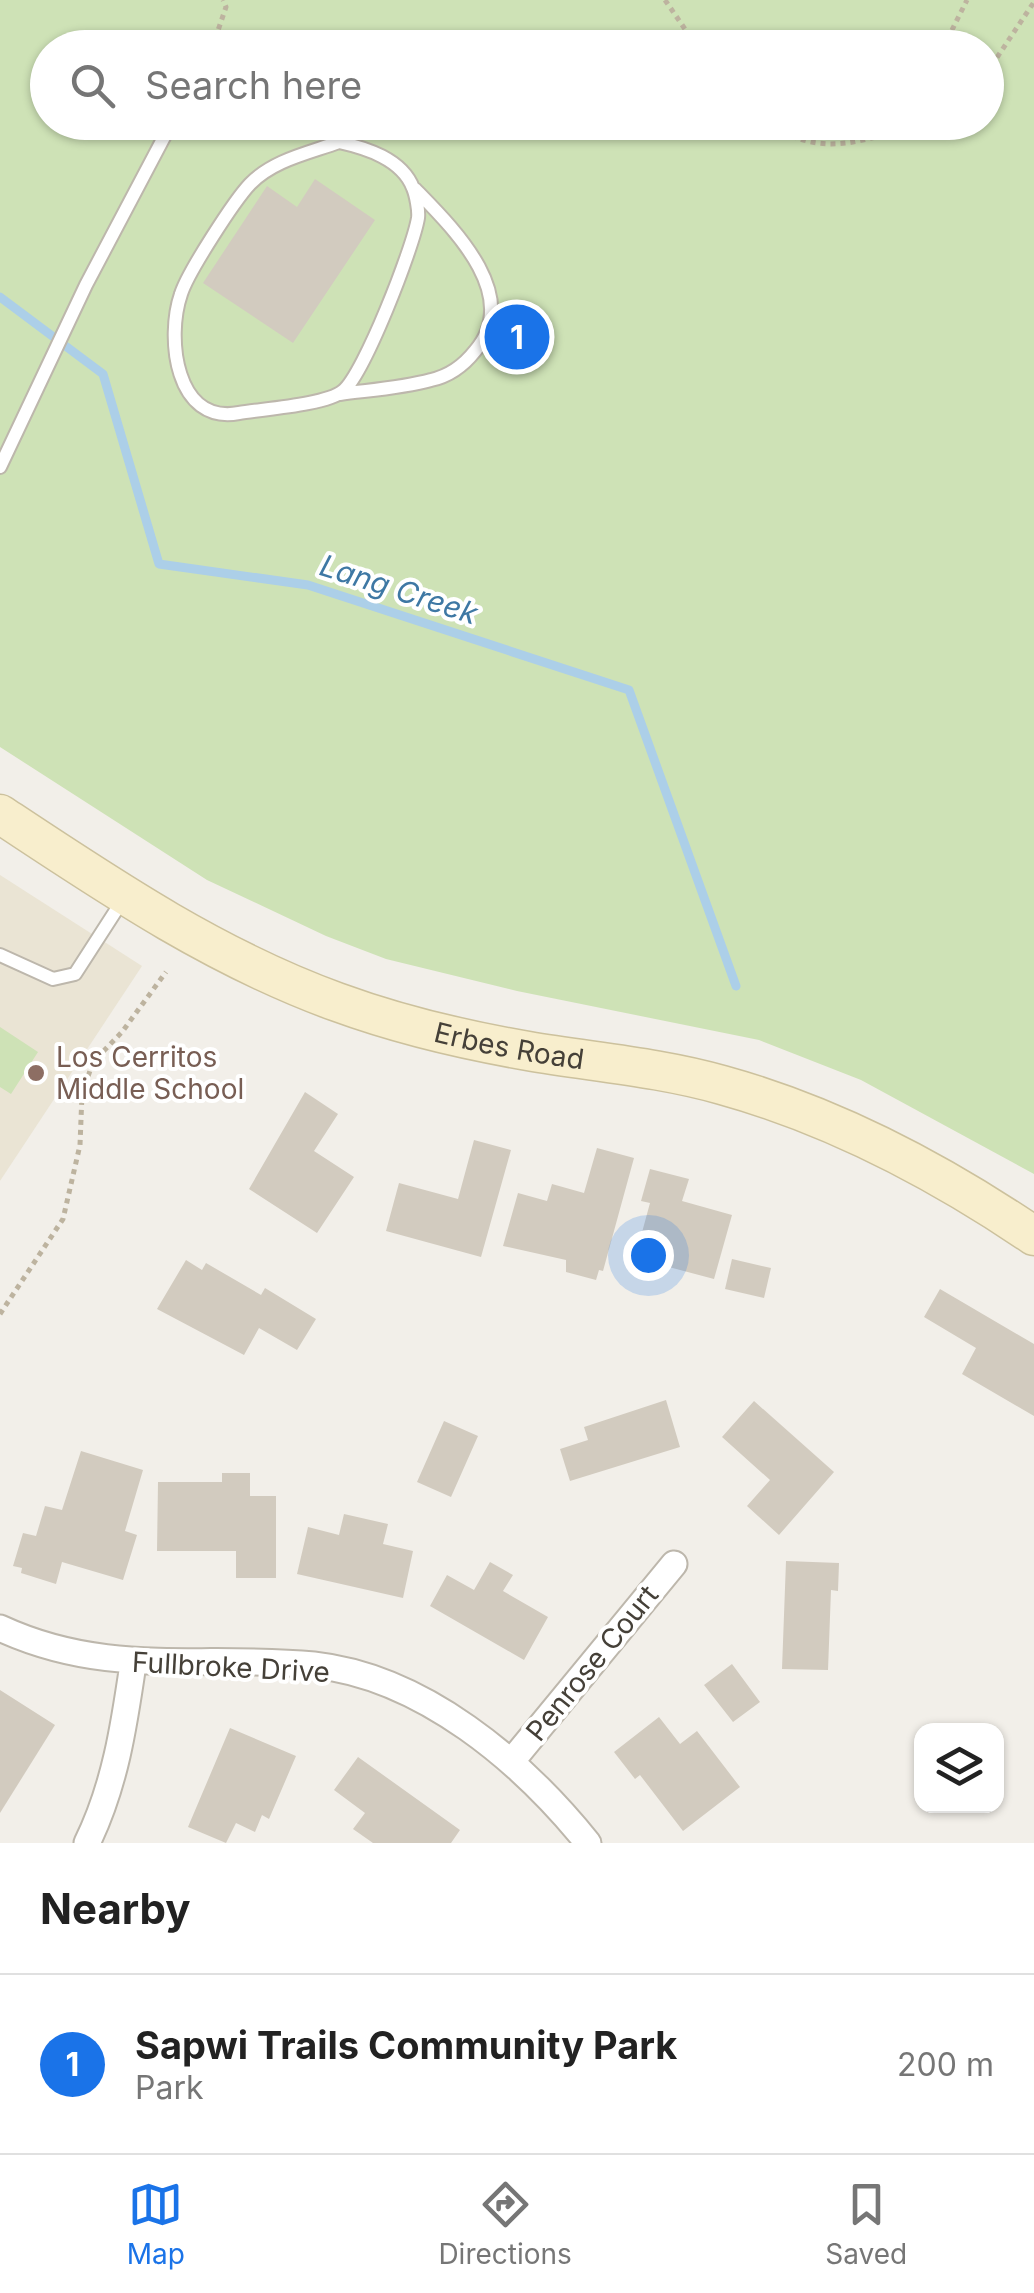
<!DOCTYPE html>
<html lang="en">
<head>
<meta charset="utf-8">
<style>
	:root { --surface:#fff; --page:#f6f6f6; --text:#222; --muted:#767676; --line:#e0e0e0; --accent:#1a73e8 }
	body { margin:0; font-family:Inter,sans-serif; background:var(--page); color:var(--text) }
	.controls { position:absolute; right:30px; bottom:30px; display:grid; overflow:hidden; border-radius:20px; box-shadow:0 2px 8px #0004 }
	.controls button { width:90px; height:90px; display:grid; place-items:center; padding:0; border:0; border-bottom:2px solid var(--line); background:var(--surface); color:var(--text); font:50px sans-serif }
	.you { position:absolute; left:648px; top:1255px; width:35px; height:35px; margin:-25px; border:8px solid #fff; border-radius:50%; background:#1a73e8; box-shadow:0 0 0 15px #1a73e833 }
	.badge { display:grid; place-items:center; width:65px; height:65px; border-radius:50%; background:var(--accent); color:#fff; font-size:32px; font-weight:700 }
	.pin { position:absolute; translate:-50% -50%; border:5px solid #fff; box-shadow:0 2px 10px #0006 }
	.list { margin:0; padding:0; list-style:none }
	h2 { display:flex; justify-content:space-between; align-items:center; height:130px; margin:0; padding:0 40px; font-size:42px }
	h2 small { font-size:32px; font-weight:400; color:var(--muted) }
	.list li { display:grid; grid-template-columns:65px 1fr auto; gap:30px; align-items:center; box-sizing:border-box; height:180px; padding:0 40px; border-top:2px solid var(--line) }
	.list b { display:block; font-size:38px; white-space:nowrap }
	.list p { margin:0; font-size:32px; white-space:nowrap; color:var(--muted) }
	.list em { font-size:32px; font-style:normal; color:var(--muted) }
	.icon { flex:none; width:55px; height:55px; fill:none; stroke:currentColor; stroke-width:2; stroke-linecap:round; stroke-linejoin:round }
	.map { position:relative; flex:none; width:1034px; height:1843px; overflow:hidden }
	.search { position:absolute; background:var(--surface); box-shadow:0 2px 8px #0004; left:30px; right:30px; top:30px; height:110px; display:flex; align-items:center; gap:25px; box-sizing:border-box; padding:0 35px; border-radius:55px; color:var(--muted); font-size:38px }
	.sheet { height:310px; background:var(--surface) }
	nav { display:flex; justify-content:space-around; align-items:center; box-sizing:border-box; height:140px; border-top:2px solid var(--line); background:var(--surface); font-size:28px; color:var(--muted) }
	nav a { display:grid; justify-items:center; gap:5px }
	nav .on { color:var(--accent) }
	.map>svg:first-child { display:block }
	.education { fill:#eae4d4 }
	.green { fill:#cee2b6; fill-rule:evenodd }
	.lines { fill:none; stroke-linecap:round; stroke-linejoin:round }
	.stream { stroke:#accfe8; stroke-width:9 }
	.building { fill:#d2cbbf }
	.lane-casing { stroke:#bdb7ac; stroke-width:16 }
	.street-casing { stroke:#bdb7ac; stroke-width:29 }
	.secondary-casing { stroke:#ccc19d; stroke-width:41 }
	.path { stroke:#bdb39f; stroke-width:5; stroke-dasharray:5 5; stroke-linecap:butt }
	.lane { stroke:#fff; stroke-width:12 }
	.street { stroke:#fff; stroke-width:25 }
	.secondary { stroke:#f8eecd; stroke-width:38 }
	.education-dot { fill:#8d6e63; stroke:#fff; stroke-width:4 }
	.labels { text-anchor:middle; dominant-baseline:central; stroke-width:8; stroke-linejoin:round; paint-order:stroke }
	.street-label { font-size:28px; fill:#454038; stroke:#fff }
	.education-label { font-size:28px; fill:#785e54; stroke:#fff; text-anchor:start }
	.water-label { font-size:30px; font-style:italic; fill:#3e78a4; stroke:#fff }
</style>
</head>
<body>
<div class="map">
<svg width="1034" height="1843" viewBox="0 0 1034 1843">
	<rect width="100%" height="100%" fill="#f2efe9"/>
	<!-- education -->
	<path class="education" d="M0,875L142,966L0,1181Z"/>
	<!-- green -->
	<path class="green" d="M0,0H1034V1174L861,1080L759,1040L517,991L386,959L326,936L207,880L0,747ZM48,48H986V122H48Z
		M0,1027L38,1052L11,1094L0,1087Z"/>
	<g class="lines">
		<!-- stream -->
		<path class="stream" d="M0,297L103,374L159,564L308,585L629,690L736,986"/>
	</g>
	<!-- building -->
	<path class="building" d="M315,179L375,220L293,343L203,283L267,186L297,207Z
		M305,1092L338,1114L314,1151L354,1177L317,1233L249,1189Z
		M474,1140L511,1150L481,1257L386,1231L399,1183L458,1199Z
		M597,1148L634,1158L603,1271L599,1270L596,1280L566,1272V1260L503,1246L518,1193L547,1201L552,1184L584,1193Z
		M650,1169L689,1179L682,1201L732,1215L714,1279L635,1258L650,1203L641,1201Z
		M732,1259L771,1268L764,1298L725,1289Z
		M186,1260L202,1270L206,1263L261,1295L265,1288L316,1319L297,1350L259,1328L244,1355L157,1309Z
		M940,1289L1034,1344V1416L962,1374L976,1348L924,1317Z
		M666,1400L680,1447L570,1481L560,1449L588,1440L584,1427Z
		M754,1401L834,1472L779,1535L747,1506L770,1480L722,1437Z
		M444,1421L478,1436L451,1497L417,1482Z
		M81,1451L143,1470L125,1531L137,1535L123,1580L62,1562L56,1584L21,1573L22,1568L13,1566L23,1533L36,1536L45,1506L62,1510Z
		M222,1473H250V1496H276V1578H236V1551H157L158,1482H222Z
		M344,1514L388,1524L383,1544L413,1551L403,1598L297,1574L308,1527L339,1535Z
		M786,1561L839,1563L838,1591L831,1590L828,1670L782,1669Z
		M490,1562L513,1575L503,1591L548,1617L524,1660L430,1606L447,1575L474,1590Z
		M732,1664L760,1702L733,1722L704,1685Z
		M0,1690L55,1725L0,1813Z
		M659,1717L680,1744L697,1731L740,1787L683,1831L640,1775L635,1779L614,1752Z
		M230,1728L296,1756L269,1819L262,1815L255,1832L236,1823L226,1843L188,1827Z
		M358,1757L460,1830L451,1843H373L353,1829L365,1813L334,1790Z"/>
	<g class="lines">
		<defs>
			<path id="lane" d="M325,122L339,142C366,148 402,159 413,188C416,195 419,211 418,218C413,248 364,374 343,391C326,405 262,409 239,413C175,425 166,337 181,294C188,272 234,201 250,184C273,160 309,153 339,142
				M340,394C370,390 402,388 431,380C449,376 464,365 475,351C523,296 453,228 415,189
				M0,467L86,285L172,122
				M0,955L53,979L75,974L124,898"/>
			<path id="street" d="M0,1628C108,1678 202,1654 314,1665C423,1677 522,1761 588,1843
				M511,1762L674,1564
				M87,1843C115,1786 124,1726 133,1664"/>
			<g id="secondary">
				<path id="s1" d="M0,814C107,885 215,958 337,1002C397,1024 464,1040 528,1051C592,1062 659,1067 722,1085C834,1116 938,1171 1034,1236"/>
			</g>
		</defs>
		<!-- lane casing -->
		<use href="#lane" class="lane-casing"/>
		<!-- street casing -->
		<use href="#street" class="street-casing"/>
		<!-- secondary casing -->
		<use href="#secondary" class="secondary-casing"/>
		<!-- path -->
		<path class="path" d="M665,0L698,48
			M212,48L226,7L223,0
			M943,48L967,0
			M986,74L1034,2
			M765,122C830,164 867,135 935,122
			M0,1314L63,1219L80,1145L82,1094L93,1062L122,1032L166,972"/>
		<!-- lane -->
		<use href="#lane" class="lane"/>
		<!-- street -->
		<use href="#street" class="street"/>
		<!-- secondary -->
		<use href="#secondary" class="secondary"/>
	</g>
	<!-- markers -->
	<circle class="education-dot" cx="36" cy="1073" r="10"/>
	<g class="labels">
		<!-- street labels -->
		<g class="street-label">
			<text stroke="none"><textPath href="#s1" startOffset="565">Erbes Road</textPath></text>
			<text transform="translate(592 1663) rotate(-51)">Penrose Court</text>
			<text transform="translate(231 1667) rotate(3)">Fullbroke Drive</text>
		</g>
		<!-- education labels -->
		<g class="education-label">
			<text x="56" y="1057">Los Cerritos<tspan x="56" dy="32">Middle School</tspan></text>
		</g>
		<!-- water labels -->
		<g class="water-label">
			<text transform="translate(399 589) rotate(18)">Lang Creek</text>
		</g>
	</g>
</svg>
<div class="controls">
<button><svg class="icon" aria-label="layers" viewBox="0 0 24 24"><path d="M12 4l9 5-9 5-9-5zM3 14l9 5 9-5"/></svg></button>
</div>
<div class="you"></div>
<div class="pin badge" style="left:517px;top:337px">1</div>
<div class="search"><svg class="icon" aria-label="search" viewBox="0 0 24 24"><circle cx="10" cy="10" r="6"/><path d="M15 15l6 6"/></svg>Search here</div>
</div>
<section class="sheet">
<h2>Nearby<small></small></h2>
<ul class="list">
<li><span class="badge">1</span><div><b>Sapwi Trails Community Park</b><p>Park</p></div><em>200 m</em></li>
</ul>
</section>
<nav>
<a class="on"><svg class="icon" aria-label="map" viewBox="0 0 24 24"><path d="M3 6l6-2 6 2 6-2v14l-6 2-6-2-6 2zM9 4v14M15 6v14"/></svg>Map</a>
<a><svg class="icon" aria-label="directions" viewBox="0 0 24 24"><path d="M12 3l9 9-9 9-9-9zM9 14v-3h6M13 9l2 2-2 2"/></svg>Directions</a>
<a><svg class="icon" aria-label="saved" viewBox="0 0 24 24"><path d="M7 4h10v16l-5-4-5 4z"/></svg>Saved</a>
</nav>
</body>
</html>
